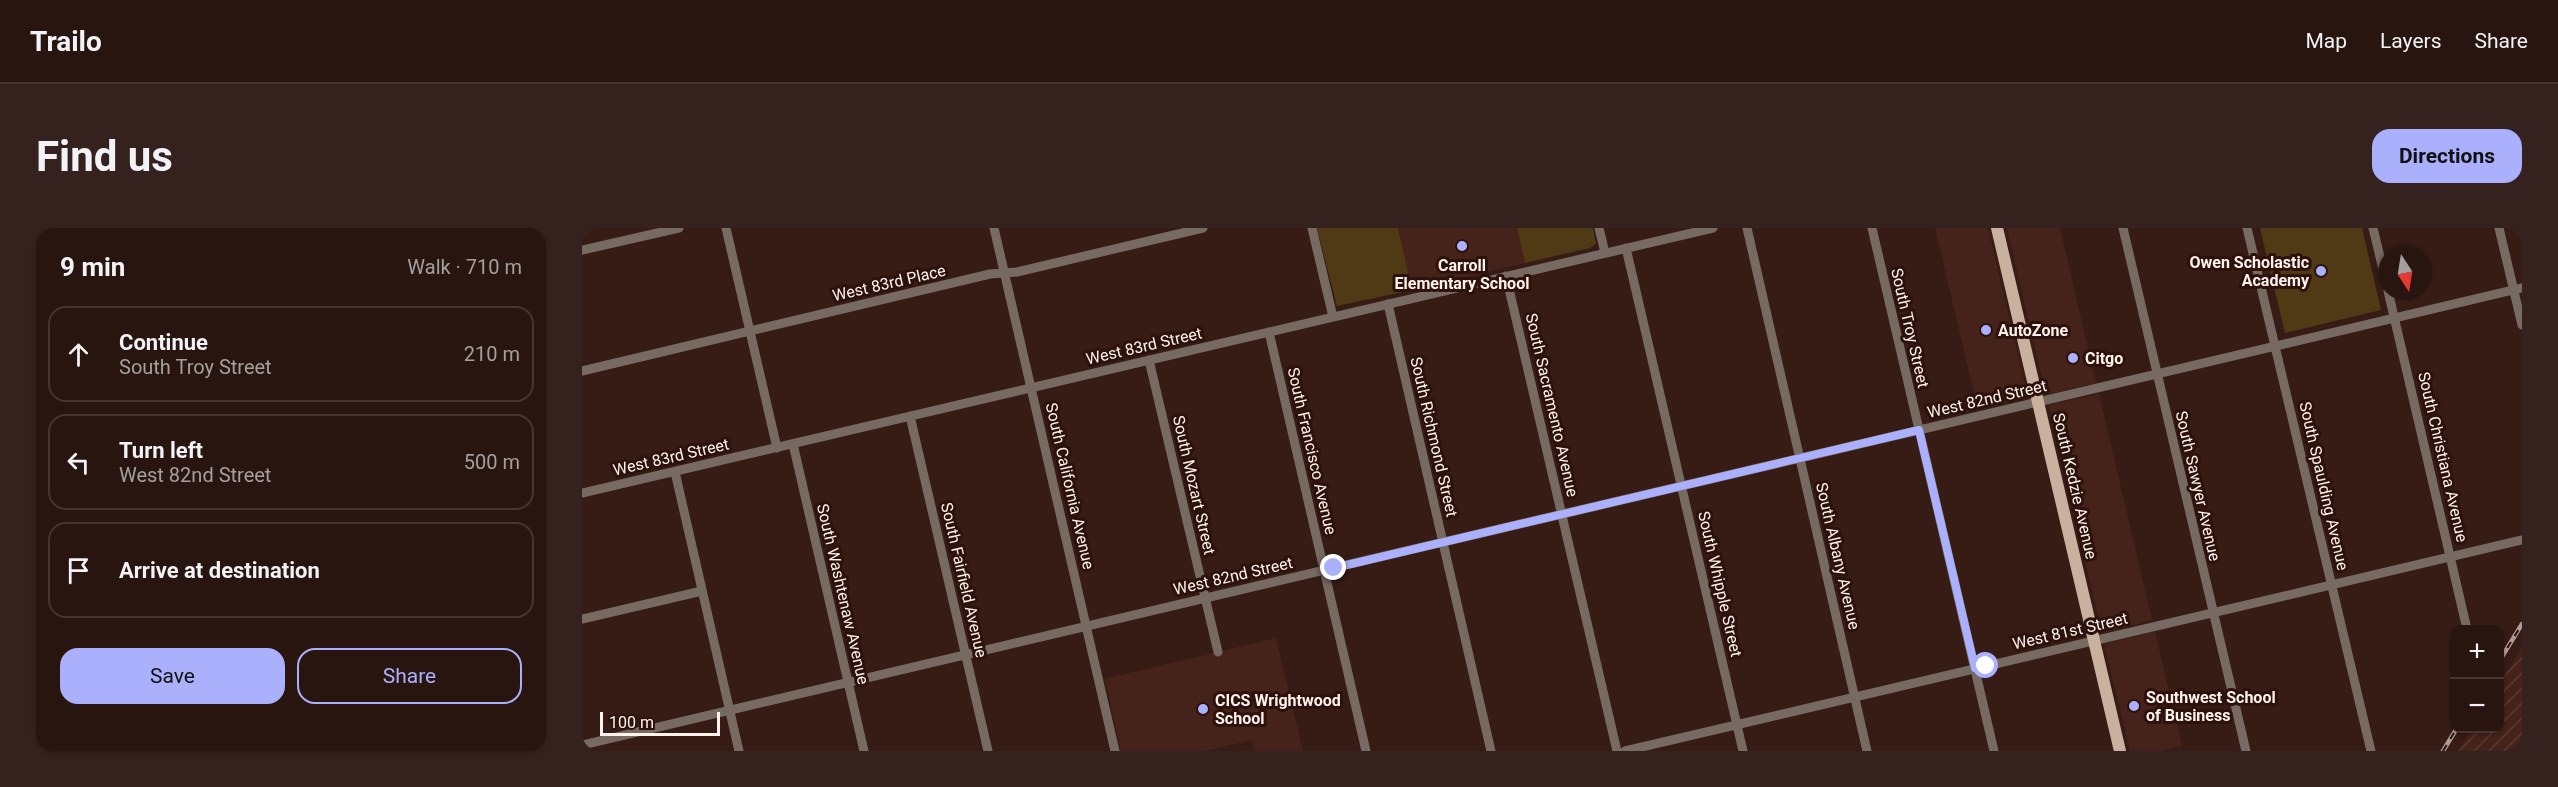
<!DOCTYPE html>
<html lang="en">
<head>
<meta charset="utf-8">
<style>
	:root { --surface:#291510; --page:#35221e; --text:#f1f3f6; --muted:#a59f9f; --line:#453430; --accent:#aab0fb }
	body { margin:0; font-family:Roboto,sans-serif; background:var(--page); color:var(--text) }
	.controls { position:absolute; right:18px; bottom:18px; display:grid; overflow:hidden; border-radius:12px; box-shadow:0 2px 4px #0004 }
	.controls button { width:54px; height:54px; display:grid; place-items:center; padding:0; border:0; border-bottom:2px solid var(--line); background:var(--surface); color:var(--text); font:30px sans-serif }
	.compass { position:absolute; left:1796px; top:18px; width:54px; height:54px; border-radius:50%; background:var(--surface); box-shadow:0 2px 4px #0004; rotate:168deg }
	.scale { position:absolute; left:18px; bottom:15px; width:120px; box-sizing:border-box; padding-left:6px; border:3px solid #fef2ef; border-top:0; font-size:16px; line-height:21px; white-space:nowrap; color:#fef2ef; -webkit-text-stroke:4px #2d120c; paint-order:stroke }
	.stop { position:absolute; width:18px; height:18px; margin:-14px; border:4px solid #aab0fb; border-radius:50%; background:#fff }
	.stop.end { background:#aab0fb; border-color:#fff; box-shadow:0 2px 6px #0008 }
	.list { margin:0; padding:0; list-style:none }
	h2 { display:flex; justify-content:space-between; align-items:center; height:78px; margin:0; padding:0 24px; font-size:26px }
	h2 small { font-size:20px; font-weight:400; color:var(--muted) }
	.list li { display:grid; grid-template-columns:39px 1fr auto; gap:18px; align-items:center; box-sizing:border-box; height:96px; margin:0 12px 12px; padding:0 12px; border:2px solid var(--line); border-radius:18px }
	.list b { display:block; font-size:22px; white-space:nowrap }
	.list p { margin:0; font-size:20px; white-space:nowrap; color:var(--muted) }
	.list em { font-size:20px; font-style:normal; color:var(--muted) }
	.actions { display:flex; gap:12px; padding:18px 24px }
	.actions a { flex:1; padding:14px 0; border:2px solid var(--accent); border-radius:18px; text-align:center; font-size:21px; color:var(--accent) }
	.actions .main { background:var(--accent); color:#111 }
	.icon { flex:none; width:33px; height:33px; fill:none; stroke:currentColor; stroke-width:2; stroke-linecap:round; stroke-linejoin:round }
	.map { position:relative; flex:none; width:1940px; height:523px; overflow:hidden; border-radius:18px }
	header { display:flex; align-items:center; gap:36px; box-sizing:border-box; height:84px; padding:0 30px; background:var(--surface); border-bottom:2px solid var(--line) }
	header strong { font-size:28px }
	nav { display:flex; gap:33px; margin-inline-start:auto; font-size:21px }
	.intro { display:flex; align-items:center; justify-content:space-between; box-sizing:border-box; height:144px; padding:0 36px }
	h1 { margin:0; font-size:42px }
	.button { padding:15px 27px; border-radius:18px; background:var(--accent); color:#111; font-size:21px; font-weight:700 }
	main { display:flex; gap:36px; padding:0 36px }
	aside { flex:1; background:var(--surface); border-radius:18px; box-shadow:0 2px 4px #0004 }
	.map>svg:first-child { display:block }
	.built { fill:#45231b }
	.industrial { fill:url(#industrial-furrows) }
	.green { fill:#4f3a15 }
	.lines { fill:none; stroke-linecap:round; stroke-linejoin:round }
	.minor { stroke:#776a62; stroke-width:9 }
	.major { stroke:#cab19f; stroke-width:12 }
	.rail-casing { stroke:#ae9c98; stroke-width:4.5 }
	.rail { stroke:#2d120c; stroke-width:2; stroke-dasharray:7; stroke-linecap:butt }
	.route { stroke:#aab0fb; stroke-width:8 }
	.poi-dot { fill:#aab0fb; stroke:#2d120c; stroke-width:2 }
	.labels { text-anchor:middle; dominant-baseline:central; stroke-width:6; stroke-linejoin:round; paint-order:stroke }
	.poi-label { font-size:16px; font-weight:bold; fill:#fef2ef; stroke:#2d120c; text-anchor:start }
	.street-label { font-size:16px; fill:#fef2ef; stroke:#2d120c }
</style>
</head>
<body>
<header>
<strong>Trailo</strong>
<nav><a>Map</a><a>Layers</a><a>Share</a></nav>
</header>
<div class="intro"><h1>Find us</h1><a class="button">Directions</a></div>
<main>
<aside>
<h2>9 min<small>Walk · 710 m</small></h2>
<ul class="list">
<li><svg class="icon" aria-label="ahead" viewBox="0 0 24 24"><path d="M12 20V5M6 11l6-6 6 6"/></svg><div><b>Continue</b><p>South Troy Street</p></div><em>210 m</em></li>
<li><svg class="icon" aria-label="left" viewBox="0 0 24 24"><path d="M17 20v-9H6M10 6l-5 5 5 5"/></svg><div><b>Turn left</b><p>West 82nd Street</p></div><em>500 m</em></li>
<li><svg class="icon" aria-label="arrive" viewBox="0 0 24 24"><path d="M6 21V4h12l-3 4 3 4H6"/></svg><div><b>Arrive at destination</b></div></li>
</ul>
<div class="actions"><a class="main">Save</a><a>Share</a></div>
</aside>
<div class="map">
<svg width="1940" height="523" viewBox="0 0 1940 523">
	<defs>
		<pattern id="industrial-furrows" width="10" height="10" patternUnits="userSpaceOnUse" patternTransform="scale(1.5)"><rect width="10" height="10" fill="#45231b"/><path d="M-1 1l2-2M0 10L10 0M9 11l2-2" fill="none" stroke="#583931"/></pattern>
	</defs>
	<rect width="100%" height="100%" fill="#371c16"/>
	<!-- built -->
	<path class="built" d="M816,0H935L943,35L830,62Z
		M1353,0H1406L1446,170L1396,182Z
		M1425,0H1478L1514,155L1464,167Z
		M1517,166L1570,392L1520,405L1467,177Z
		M1573,404L1600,518L1580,523H1548L1522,416Z
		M694,410L721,523H673L670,512L624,523H539L523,451Z"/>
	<!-- industrial -->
	<path class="industrial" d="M1940,419V513L1934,523H1876L1890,501L1918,500V455Z"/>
	<!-- green -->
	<path class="green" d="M735,0H816L830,62L755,78Z
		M935,0H1011L1014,16L1008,20L943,35Z
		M1678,0H1780L1799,82L1703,105Z"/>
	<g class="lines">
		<!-- minor -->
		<path class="minor" d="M144,0L195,220
			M412,0L533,523
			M730,0L751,89
			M1017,0L1023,25
			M1165,0L1285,523
			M1290,0L1412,523
			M1541,0L1664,523
			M1665,0L1789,523
			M1791,0L1805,58
			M1917,0L1940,97
			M1044,20L1161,523
			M0,22L97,0
			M924,48L1035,523
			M1806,63L1885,401
			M806,76L909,523
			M687,104L784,523
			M567,132L636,424
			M0,143L408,46L435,44L621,0
			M328,188L406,523
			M211,216L282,523
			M93,244L157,523
			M0,265L1131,0
			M0,391L120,363
			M0,517L1940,60
			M1043,523L1940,312"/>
		<!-- major -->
		<path class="major" d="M1415,0L1538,523"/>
		<defs>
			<path id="rail" d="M1918,432L1940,396
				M1861,523L1875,500"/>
		</defs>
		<!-- rail casing -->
		<use href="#rail" class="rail-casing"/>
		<!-- rail -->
		<use href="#rail" class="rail"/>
	</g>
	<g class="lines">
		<!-- route -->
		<path class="route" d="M752,340L1337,202L1393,440L1404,438"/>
	</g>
	<!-- markers -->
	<g class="poi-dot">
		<circle cx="880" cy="18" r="6"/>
		<circle cx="1739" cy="43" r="6"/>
		<circle cx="1404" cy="102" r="6"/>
		<circle cx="1491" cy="130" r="6"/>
		<circle cx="1552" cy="478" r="6"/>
		<circle cx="621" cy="481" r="6"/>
	</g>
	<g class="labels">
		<!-- poi labels -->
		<g class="poi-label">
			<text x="1727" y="34" text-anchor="end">Owen Scholastic<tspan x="1727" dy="18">Academy</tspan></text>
			<text x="880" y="37" text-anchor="middle">Carroll<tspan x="880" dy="18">Elementary School</tspan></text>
			<text x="1416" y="102">AutoZone</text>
			<text x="1503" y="130">Citgo</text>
			<text x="1564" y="469">Southwest School<tspan x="1564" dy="18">of Business</tspan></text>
			<text x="633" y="472">CICS Wrightwood<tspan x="633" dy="18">School</tspan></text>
		</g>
		<!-- street labels -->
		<g class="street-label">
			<text transform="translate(307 55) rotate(-13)">West 83rd Place</text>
			<text transform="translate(1328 100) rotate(77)">South Troy Street</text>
			<text transform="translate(562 118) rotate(-13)">West 83rd Street</text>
			<text transform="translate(1405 171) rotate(-13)">West 82nd Street</text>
			<text transform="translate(970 177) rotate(77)">South Sacramento Avenue</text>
			<text transform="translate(852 209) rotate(77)">South Richmond Street</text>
			<text transform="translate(730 223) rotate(77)">South Francisco Avenue</text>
			<text transform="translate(89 229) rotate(-13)">West 83rd Street</text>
			<text transform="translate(1861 229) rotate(77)">South Christiana Avenue</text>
			<text transform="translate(612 257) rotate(77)">South Mozart Street</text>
			<text transform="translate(488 258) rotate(77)">South California Avenue</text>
			<text transform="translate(1493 258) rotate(77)">South Kedzie Avenue</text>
			<text transform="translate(1616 258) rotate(77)">South Sawyer Avenue</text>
			<text transform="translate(1742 258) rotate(77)">South Spaulding Avenue</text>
			<text transform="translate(1256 328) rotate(77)">South Albany Avenue</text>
			<text transform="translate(651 348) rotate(-13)">West 82nd Street</text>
			<text transform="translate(382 352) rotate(77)">South Fairfield Avenue</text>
			<text transform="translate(1138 356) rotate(77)">South Whipple Street</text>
			<text transform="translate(261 366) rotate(77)">South Washtenaw Avenue</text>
			<text transform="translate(1488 403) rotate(-13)">West 81st Street</text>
		</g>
	</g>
</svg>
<div class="controls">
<button>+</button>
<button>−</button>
</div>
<svg class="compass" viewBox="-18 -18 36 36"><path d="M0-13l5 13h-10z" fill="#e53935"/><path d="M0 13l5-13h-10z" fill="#a59f9f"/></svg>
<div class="scale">100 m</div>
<div class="stop" style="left:1404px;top:438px"></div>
<div class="stop end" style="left:752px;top:340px"></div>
</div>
</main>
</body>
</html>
